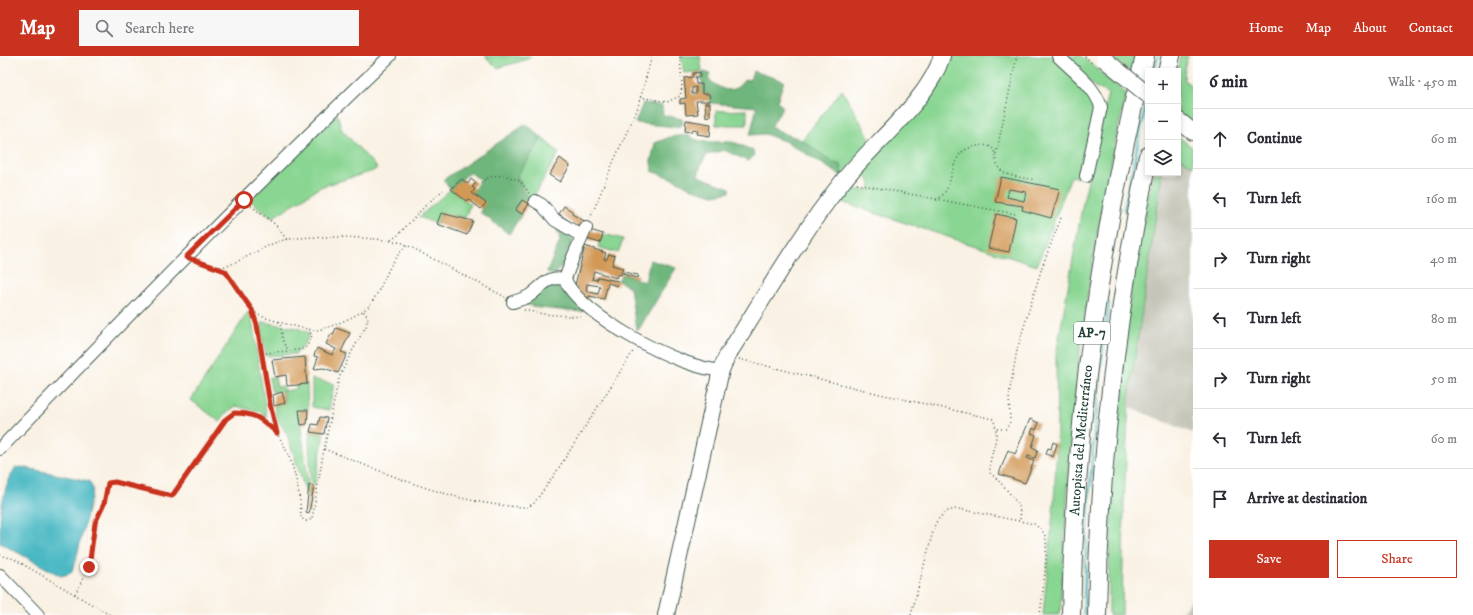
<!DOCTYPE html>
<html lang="en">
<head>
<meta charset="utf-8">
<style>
	:root { --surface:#fff; --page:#f7f7f7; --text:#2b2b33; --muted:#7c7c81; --line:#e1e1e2; --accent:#c8321e }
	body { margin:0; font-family:"IM FELL DW Pica",serif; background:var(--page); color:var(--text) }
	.controls { position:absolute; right:12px; top:12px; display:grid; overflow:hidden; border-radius:0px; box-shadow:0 2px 6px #0003 }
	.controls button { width:36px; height:36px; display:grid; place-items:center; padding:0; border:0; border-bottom:1px solid var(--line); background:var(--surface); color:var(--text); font:20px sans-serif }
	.stop { position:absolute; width:12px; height:12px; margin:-9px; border:3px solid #c8321e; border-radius:50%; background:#fff }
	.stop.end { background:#c8321e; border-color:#fff; box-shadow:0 1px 4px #0008 }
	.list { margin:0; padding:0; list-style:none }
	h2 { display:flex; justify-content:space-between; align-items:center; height:52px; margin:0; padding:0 16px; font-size:17px }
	h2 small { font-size:13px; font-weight:400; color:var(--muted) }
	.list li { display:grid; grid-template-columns:26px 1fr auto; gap:12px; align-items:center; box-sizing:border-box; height:60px; padding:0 16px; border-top:1px solid var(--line) }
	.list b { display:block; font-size:15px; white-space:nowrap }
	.list em { font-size:13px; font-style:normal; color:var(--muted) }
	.actions { display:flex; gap:8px; padding:12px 16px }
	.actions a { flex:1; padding:9px 0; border:1px solid var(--accent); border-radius:0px; text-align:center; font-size:14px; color:var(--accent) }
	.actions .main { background:var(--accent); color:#fff }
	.icon { flex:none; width:22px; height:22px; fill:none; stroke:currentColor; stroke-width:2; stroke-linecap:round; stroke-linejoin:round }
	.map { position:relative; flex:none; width:1193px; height:559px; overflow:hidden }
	header { display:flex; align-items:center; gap:24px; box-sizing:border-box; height:56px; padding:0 20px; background:var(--accent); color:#fff }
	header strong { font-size:19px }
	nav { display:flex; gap:22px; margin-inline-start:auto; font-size:14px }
	.search { width:280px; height:36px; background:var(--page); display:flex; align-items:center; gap:10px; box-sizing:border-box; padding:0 14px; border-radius:0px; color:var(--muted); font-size:15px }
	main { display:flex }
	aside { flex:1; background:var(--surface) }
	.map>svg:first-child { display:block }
	.industrial { fill:#c5c5b8 }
	.green { fill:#89d592; stroke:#548963 }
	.forest { fill:#6eb67c; stroke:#467a58 }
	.water { fill:#49b8c2; stroke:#347a7b }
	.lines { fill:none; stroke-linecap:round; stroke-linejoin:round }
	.stream { stroke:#49b8c2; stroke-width:2.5 }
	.building { fill:#d29957; fill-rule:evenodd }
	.minor-casing { stroke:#40584e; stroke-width:14 }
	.major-casing { stroke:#40584e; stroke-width:18 }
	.highway-casing { stroke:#40584e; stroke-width:20 }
	.path { stroke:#40584e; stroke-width:1.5; stroke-dasharray:1 3; stroke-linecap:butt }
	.minor { stroke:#fff; stroke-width:12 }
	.major { stroke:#fff; stroke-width:16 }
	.highway { stroke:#fff; stroke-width:18 }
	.major-bridge-casing { stroke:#40584e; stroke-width:18; stroke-linecap:butt }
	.major-bridge { stroke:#fff; stroke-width:16 }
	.route { stroke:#c8321e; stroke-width:5 }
	.labels { text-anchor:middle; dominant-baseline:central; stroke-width:3; stroke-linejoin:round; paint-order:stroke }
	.shield { fill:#fff; stroke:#627771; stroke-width:1 }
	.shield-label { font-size:13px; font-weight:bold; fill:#1f3d34 }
	.street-label { font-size:14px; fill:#1f3d34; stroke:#fff }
</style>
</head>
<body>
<header>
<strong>Map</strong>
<div class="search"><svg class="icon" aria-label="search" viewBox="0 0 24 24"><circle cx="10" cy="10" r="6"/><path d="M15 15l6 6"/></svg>Search here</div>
<nav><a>Home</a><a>Map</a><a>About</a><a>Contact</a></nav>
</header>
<main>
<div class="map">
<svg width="1193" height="559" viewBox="0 0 1193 559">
	<rect width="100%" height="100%" fill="#fff"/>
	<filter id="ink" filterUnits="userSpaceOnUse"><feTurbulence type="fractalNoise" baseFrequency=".025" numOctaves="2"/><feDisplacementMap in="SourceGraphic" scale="8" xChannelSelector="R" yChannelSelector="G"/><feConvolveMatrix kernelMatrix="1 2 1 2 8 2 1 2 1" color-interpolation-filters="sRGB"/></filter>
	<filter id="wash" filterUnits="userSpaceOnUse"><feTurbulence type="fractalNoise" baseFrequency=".012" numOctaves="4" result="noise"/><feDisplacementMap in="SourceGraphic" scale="16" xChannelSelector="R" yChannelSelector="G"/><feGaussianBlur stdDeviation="0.9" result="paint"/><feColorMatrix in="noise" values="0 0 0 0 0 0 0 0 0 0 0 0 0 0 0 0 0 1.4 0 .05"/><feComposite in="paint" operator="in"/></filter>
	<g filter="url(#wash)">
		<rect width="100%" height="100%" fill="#f9f1e3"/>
		<!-- industrial -->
		<path class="industrial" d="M1178,100L1193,110V377L1129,351L1162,117H1178Z
			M1193,542V559H1180Z"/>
		<!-- green -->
		<path class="green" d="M485,0H531L525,4L497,12Z
			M681,0H700L702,15L684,17Z
			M948,0H1053C1068,16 1090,32 1095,54L1078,122L1071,120L1037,210L835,144L841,134H868L871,128L861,113Z
			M1061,0H1081L1126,38C1108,117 1092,198 1082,279C1070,372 1066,466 1060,559H1043L1054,445L1057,388L1056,299L1083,146L1108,37L1095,31Z
			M1111,0H1136L1132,17Z
			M1180,0H1188L1185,10L1184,24L1193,31V68L1178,56L1177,15Z
			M842,34L871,84L842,120L841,109L834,107L801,85Z
			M747,54V69H716V55Z
			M337,58L342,74L377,112L373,115L320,131L272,162L249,144Z
			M1178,80L1193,92V110L1178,100Z
			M541,81L559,97L530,146L517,120L538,89Z
			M1153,117H1162L1129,344L1124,446L1122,559H1109C1108,449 1116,339 1132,230C1138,192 1146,155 1153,117Z
			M451,133L470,148L465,162L454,159L452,161L441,157L437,168L419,161Z
			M603,178L623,183L618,197L598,191Z
			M248,256L252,264L267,363L260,356L236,350L225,358L220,366L191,344Z
			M263,266L297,272L309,277L306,286L296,298L266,300L261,275Z
			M275,321L277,331L283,330L284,335L296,333V329L307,328L308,354L299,355L309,433L308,443L287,378L277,363L274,350L285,347L283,335L272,336L269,322Z
			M312,323L334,328L329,354L312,351Z
			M310,376L324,378L315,428L311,427L309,384Z"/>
		<!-- forest -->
		<path class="forest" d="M753,15L784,25L777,45L783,51L771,70C781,78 792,79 803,85C815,92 827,105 841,109L842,120L787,86L765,78L750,79L757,51L710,47L709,38H702V28H704L701,25L702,18L704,16L710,18L708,23C723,35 733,40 745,23L750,24Z
			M643,47L662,50L663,59L682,63L683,68L677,71L635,67Z
			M526,68L541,81L538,89L517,120L522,134L530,146L529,148L522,144L515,154L522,158L509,178L480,156L485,147L472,137L480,124L470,116L451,133L443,124Z
			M687,79C703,89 712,85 730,86C737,86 747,92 753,95L754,100L748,105L724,94L707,99L701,108L698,120L730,132V136L714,139L692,133L676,124L652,115L651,105L655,87L670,81Z
			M556,173L574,184C569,197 565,210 553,219L547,216L560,185L559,178Z
			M650,204L676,212L639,273L636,274L630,231L618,225L621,219L623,218L645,226Z
			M555,228L585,253L582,256L539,252L525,248L546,229Z"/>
		<!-- water -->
		<path class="water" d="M21,411L89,425L93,433L76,504L71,517L61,520L0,487C0,458 0,439 15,412Z"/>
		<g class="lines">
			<!-- stream -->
			<path class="stream" d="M1154,15L1158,0
				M1124,154L1147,44
				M1084,559C1086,455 1095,351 1109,247"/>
		</g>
		<g id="blocks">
			<!-- building -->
			<path class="building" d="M700,16V21H695L696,28H702V38H709L710,45H696L698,58L686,59L685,47L680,48V43L686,42L684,22L693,21V17ZM696,31V38H692V32Z
				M705,47H710V60L706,61Z
				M686,64L711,68L710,80L697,78L698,74L693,73L691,76L685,75Z
				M560,102L570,110L560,126L549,119Z
				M1001,121L1060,133L1051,162L1022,154L1023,150L995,146ZM1009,133L1026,136L1024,145L1007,141Z
				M462,123L468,128L471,123L476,127L472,131L475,133L472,137L486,147L481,153L468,143L466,145L451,133Z
				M522,144L529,148L522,158L515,154Z
				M564,150L573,156L572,158L586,166L581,173L559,158Z
				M441,157L473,165L467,179L437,168Z
				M996,158L1016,162L1009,196L988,192Z
				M590,174L603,178L600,187L587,183Z
				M585,190L606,197L604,203L606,204L609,198L615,200L612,209L623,212L621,219L618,218L616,222L594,215L592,223L597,224L598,221L618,225L617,230L608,227L604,243L589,240L588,247L578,240L579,234L574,233ZM587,228L600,230L598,238L586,235Z
				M624,216L638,219L637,222L623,218Z
				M336,272L350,277L341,296L347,298L338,317L324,312L314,313L318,301L314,300L317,292L332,299L336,293L326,288L331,278L333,279Z
				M305,301L307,328L287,330L286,319L275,321L272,304Z
				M282,336L285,347L274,350L273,339Z
				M299,354H308L307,368L301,369Z
				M320,361L327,362L324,378L310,376L312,368L318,369Z
				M1030,363L1039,367L1036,374L1033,372L1031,377L1036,379L1032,391L1038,394L1035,402L1028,400L1027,402L1034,405L1025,427L999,418L1008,394L1015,398Z
				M1053,386L1057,388L1053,401L1046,398L1048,392L1051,393Z
				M309,429L314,430L309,457L306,456Z"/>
		</g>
	</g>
	<g filter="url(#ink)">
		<use href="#blocks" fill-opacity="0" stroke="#40584e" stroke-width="1"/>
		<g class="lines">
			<defs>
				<path id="minor" d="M1058,0C1073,15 1095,30 1101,51L1086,120
					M535,145L542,149L555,164L582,180
					M586,172L573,201L565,223C577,258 684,315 721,314
					M513,246C518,244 524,243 529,240C542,231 547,219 565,223
					M0,393C127,260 256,128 390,0
					M0,519L38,559"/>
				<path id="major" d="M1178,64L1193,76
					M666,559L721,314L727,300C764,242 799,180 843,125C873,87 928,46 942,0"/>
				<g id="highway">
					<path d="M1167,15L1171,0"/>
					<path id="s1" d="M1071,559C1075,371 1099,183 1145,0"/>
					<path d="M1097,559C1099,405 1117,251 1148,100"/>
				</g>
			</defs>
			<!-- minor casing -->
			<use href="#minor" class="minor-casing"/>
			<!-- major casing -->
			<use href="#major" class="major-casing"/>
			<!-- highway casing -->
			<use href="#highway" class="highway-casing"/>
			<!-- path -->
			<path class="path" d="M1085,0L1092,7
				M640,41L667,46L680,40L682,31L680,0
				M996,98L1017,0
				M481,127C490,116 510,118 522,127C524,129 527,134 529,137
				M857,128L1015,158
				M936,144C954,135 948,112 961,97C965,93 971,91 977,90C1004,86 989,106 1003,116C1011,121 1026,122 1035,124
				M251,150L276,169L287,184
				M590,163L615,102L637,54L652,0
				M391,184L398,179L426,149L443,134
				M197,205L218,211L227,210C245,203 262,191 280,185C304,178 378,181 403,187L505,241
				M218,211C238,221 241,248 259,259C265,263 311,275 317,274C328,273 362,258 369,250C384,231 388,204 408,189
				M252,254C265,294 267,336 276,376
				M524,254L543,258L582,261
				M279,265C284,276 279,285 289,294
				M262,298C272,295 300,296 306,291C309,288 310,283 312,280L309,274
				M739,303L880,338L993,363C1002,385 988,396 990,417C999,424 1018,445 1020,455C1021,458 1020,462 1020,465
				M997,373H1006L1010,366L1009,339L1017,294L1042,211L1061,162
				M324,393C389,418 457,450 528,451L534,447L553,421L634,294
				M0,499L14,503L110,559
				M75,538L89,511L95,467L104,448L108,427L115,426L173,440L226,363L234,357C242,357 251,357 258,361C288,375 301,432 301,462L306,465L312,463L324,393L339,322L349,301L366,270L368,261L363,255
				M911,559L935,468C942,458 947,453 959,453L1034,468C1039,472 1043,474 1045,480C1049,494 1042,542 1040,559"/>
			<!-- minor -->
			<use href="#minor" class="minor"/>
			<!-- major -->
			<use href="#major" class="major"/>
			<!-- highway -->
			<use href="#highway" class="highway"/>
			<defs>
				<path id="major-bridge" d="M1104,3L1148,39"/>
			</defs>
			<!-- major-bridge casing -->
			<use href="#major-bridge" class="major-bridge-casing"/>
			<!-- major-bridge -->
			<use href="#major-bridge" class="major-bridge"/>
		</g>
	</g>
	<g class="lines" filter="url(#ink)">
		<!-- route -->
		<path class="route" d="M89,511L95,467L104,448L108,427L115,426L172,440L226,363L234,357C256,357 261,363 277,377L270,348L257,269L252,254L225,215L186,201L244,144"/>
	</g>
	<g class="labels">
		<!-- shield labels -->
		<rect class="shield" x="1074" y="266" width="36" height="22" rx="3"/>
		<g class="shield-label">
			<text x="1092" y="277">AP-7</text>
		</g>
		<!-- street labels -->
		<g class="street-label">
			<text stroke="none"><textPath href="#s1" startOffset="175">Autopista del Mediterráneo</textPath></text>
		</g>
	</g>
</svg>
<div class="controls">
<button>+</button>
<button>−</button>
<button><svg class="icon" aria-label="layers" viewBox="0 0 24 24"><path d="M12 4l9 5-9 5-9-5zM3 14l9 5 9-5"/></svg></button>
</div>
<div class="stop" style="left:244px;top:144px"></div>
<div class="stop end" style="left:89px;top:511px"></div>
</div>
<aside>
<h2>6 min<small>Walk · 450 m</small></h2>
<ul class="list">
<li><svg class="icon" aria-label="ahead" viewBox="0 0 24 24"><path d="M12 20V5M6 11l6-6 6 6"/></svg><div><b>Continue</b></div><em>60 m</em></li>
<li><svg class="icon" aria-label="left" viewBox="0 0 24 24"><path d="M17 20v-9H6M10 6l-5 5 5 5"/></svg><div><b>Turn left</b></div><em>160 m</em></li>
<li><svg class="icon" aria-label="right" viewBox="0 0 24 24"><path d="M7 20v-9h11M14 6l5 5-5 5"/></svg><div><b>Turn right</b></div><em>40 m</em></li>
<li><svg class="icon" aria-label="left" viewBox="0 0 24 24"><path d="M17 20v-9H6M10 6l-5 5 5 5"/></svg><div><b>Turn left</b></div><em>80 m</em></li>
<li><svg class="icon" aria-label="right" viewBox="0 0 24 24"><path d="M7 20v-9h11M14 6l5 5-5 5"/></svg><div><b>Turn right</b></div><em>50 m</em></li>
<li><svg class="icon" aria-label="left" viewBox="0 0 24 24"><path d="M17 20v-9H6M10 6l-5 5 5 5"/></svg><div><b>Turn left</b></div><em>60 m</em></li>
<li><svg class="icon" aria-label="arrive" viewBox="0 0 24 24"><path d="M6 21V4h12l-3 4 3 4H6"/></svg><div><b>Arrive at destination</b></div></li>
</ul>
<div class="actions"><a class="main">Save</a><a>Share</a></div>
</aside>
</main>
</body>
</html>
